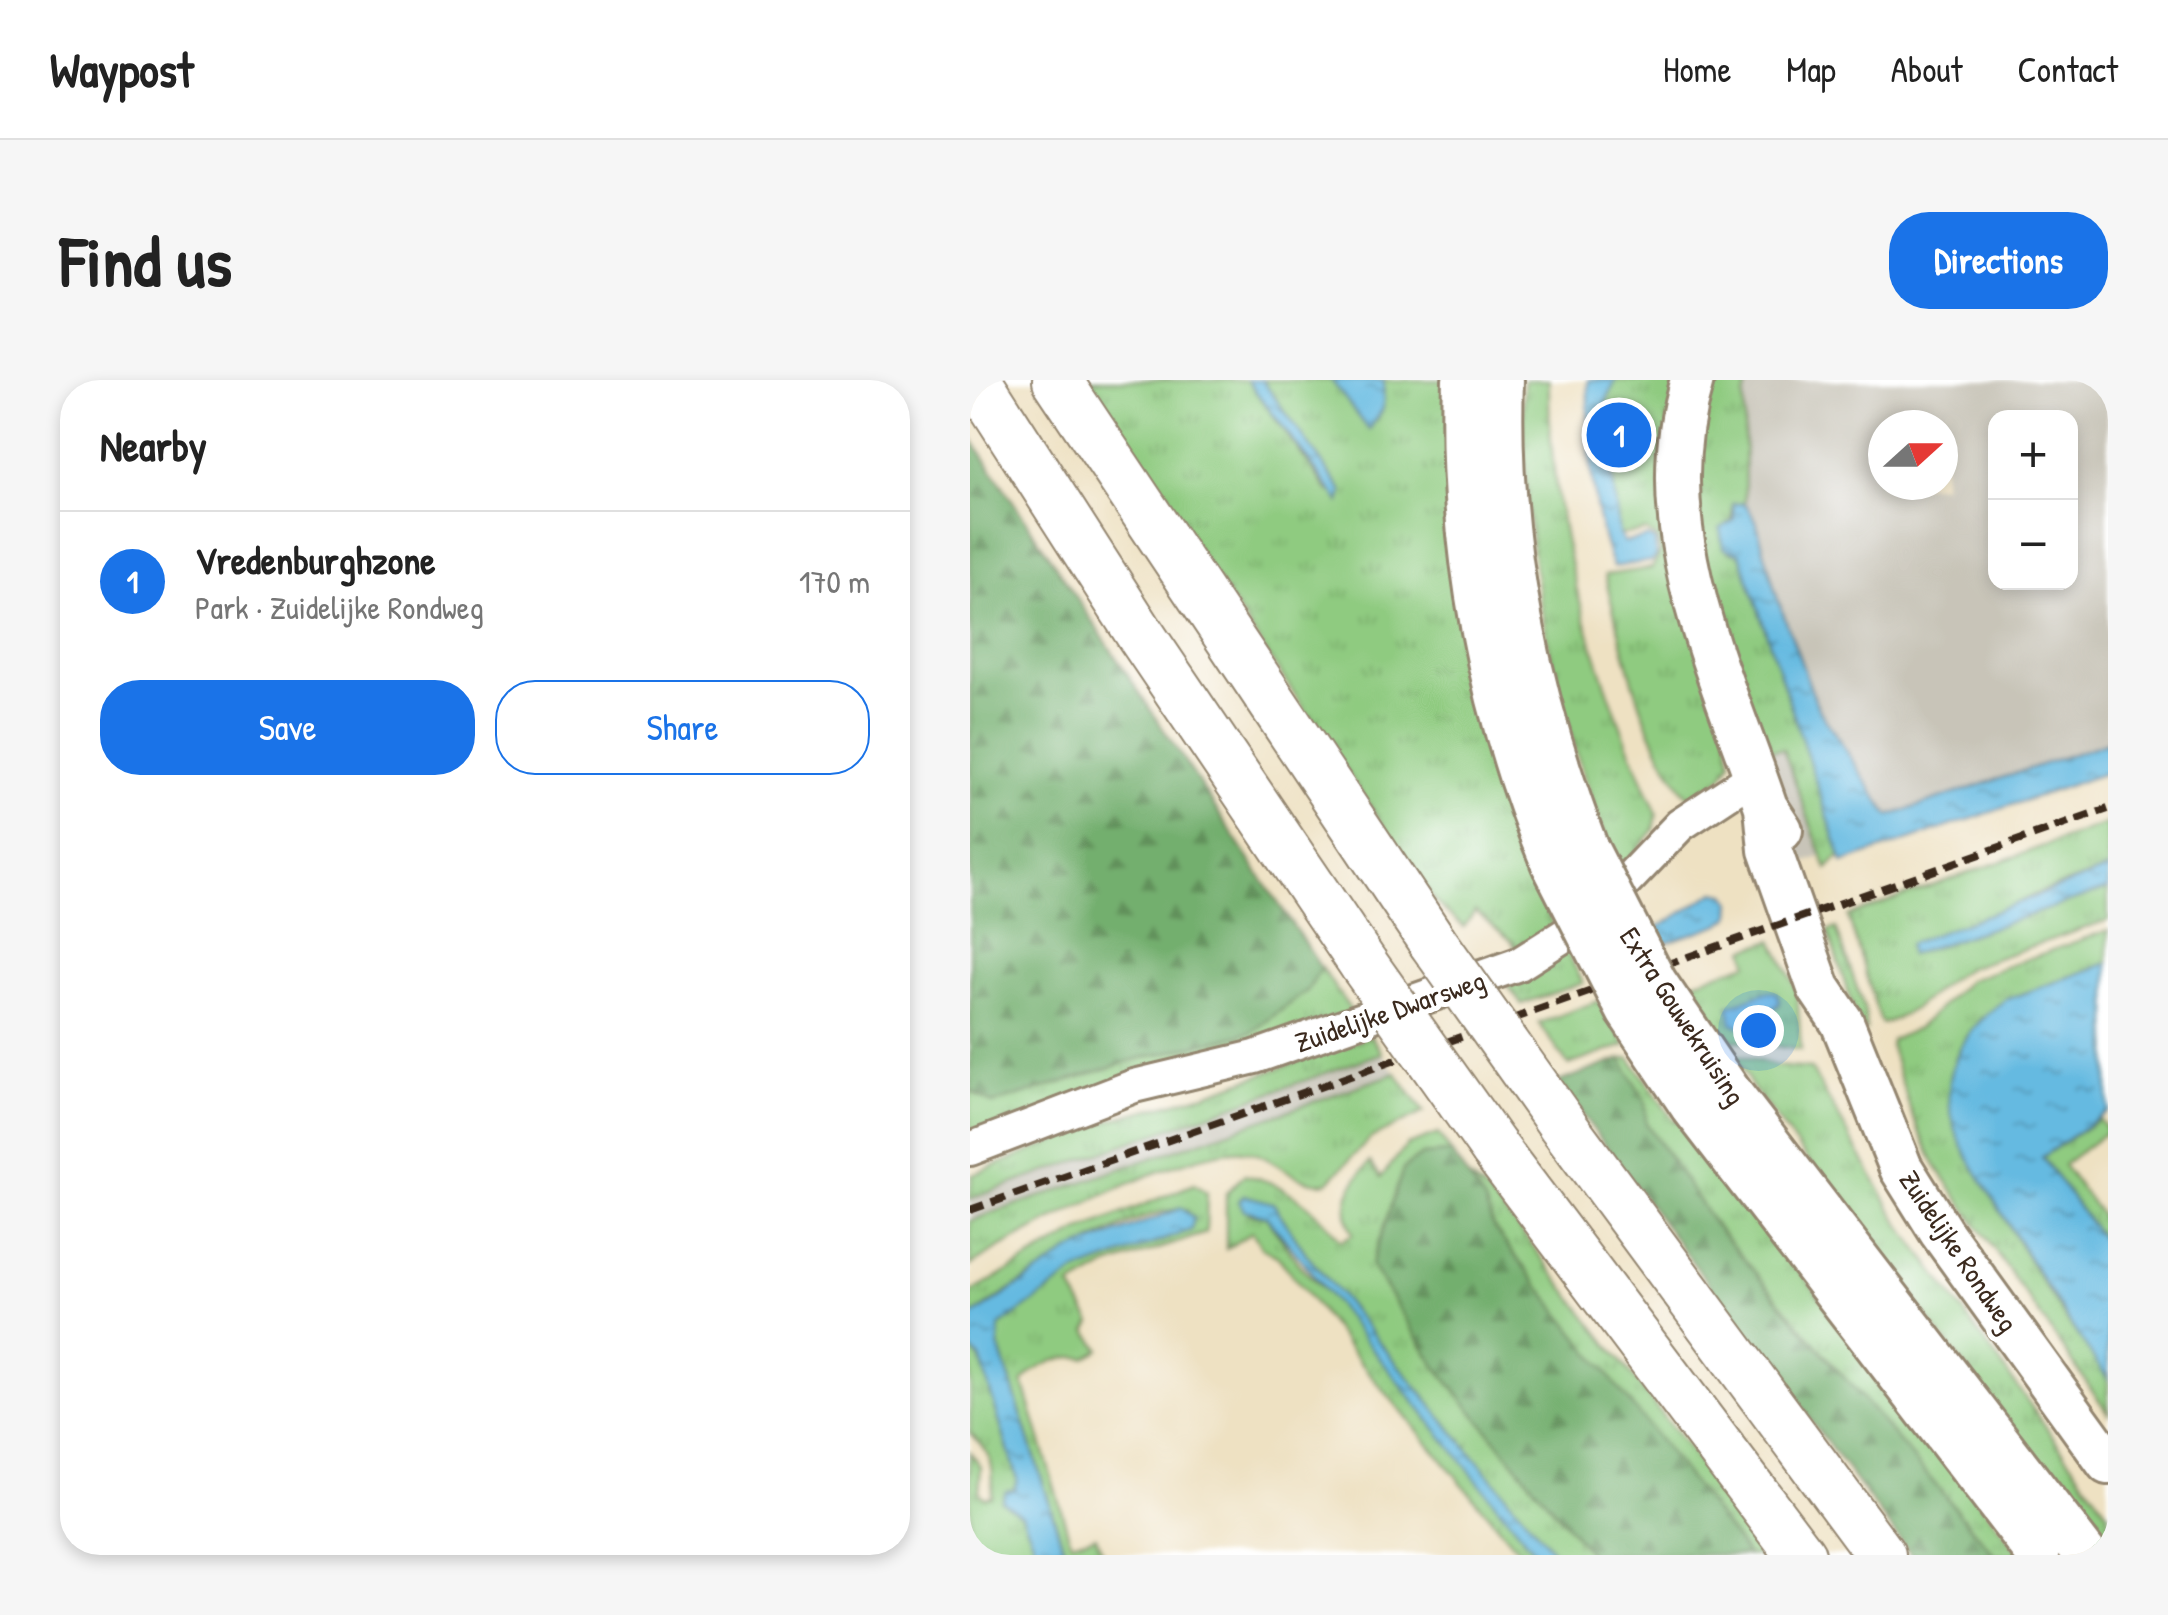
<!DOCTYPE html>
<html lang="en">
<head>
<meta charset="utf-8">
<style>
	:root { --surface:#fff; --page:#f6f6f6; --text:#222; --muted:#767676; --line:#e0e0e0; --accent:#1a73e8 }
	body { margin:0; font-family:"Patrick Hand",sans-serif; background:var(--page); color:var(--text) }
	.controls { position:absolute; right:30px; top:30px; display:grid; overflow:hidden; border-radius:20px; box-shadow:0 5px 15px #0003 }
	.controls button { width:90px; height:90px; display:grid; place-items:center; padding:0; border:0; border-bottom:2px solid var(--line); background:var(--surface); color:var(--text); font:50px sans-serif }
	.compass { position:absolute; left:898px; top:30px; width:90px; height:90px; border-radius:50%; background:var(--surface); box-shadow:0 5px 15px #0003; rotate:69deg }
	.you { position:absolute; left:788px; top:650px; width:35px; height:35px; margin:-25px; border:8px solid #fff; border-radius:50%; background:#1a73e8; box-shadow:0 0 0 15px #1a73e833 }
	.badge { display:grid; place-items:center; width:65px; height:65px; border-radius:50%; background:var(--accent); color:#fff; font-size:32px; font-weight:700 }
	.pin { position:absolute; translate:-50% -50%; border:5px solid #fff; box-shadow:0 2px 10px #0006 }
	.list { margin:0; padding:0; list-style:none }
	h2 { display:flex; justify-content:space-between; align-items:center; height:130px; margin:0; padding:0 40px; font-size:42px }
	h2 small { font-size:32px; font-weight:400; color:var(--muted) }
	.list li { display:grid; grid-template-columns:65px 1fr auto; gap:30px; align-items:center; box-sizing:border-box; height:140px; padding:0 40px; border-top:2px solid var(--line) }
	.list b { display:block; font-size:38px; white-space:nowrap }
	.list p { margin:0; font-size:32px; white-space:nowrap; color:var(--muted) }
	.list em { font-size:32px; font-style:normal; color:var(--muted) }
	.actions { display:flex; gap:20px; padding:30px 40px }
	.actions a { flex:1; padding:22px 0; border:2px solid var(--accent); border-radius:40px; text-align:center; font-size:35px; color:var(--accent) }
	.actions .main { background:var(--accent); color:#fff }
	.map { position:relative; flex:none; width:1138px; height:1175px; overflow:hidden; border-radius:40px }
	header { display:flex; align-items:center; gap:60px; box-sizing:border-box; height:140px; padding:0 50px; background:var(--surface); border-bottom:2px solid var(--line) }
	header strong { font-size:48px }
	nav { display:flex; gap:55px; margin-inline-start:auto; font-size:35px }
	.intro { display:flex; align-items:center; justify-content:space-between; box-sizing:border-box; height:240px; padding:0 60px }
	h1 { margin:0; font-size:70px }
	.button { padding:25px 45px; border-radius:40px; background:var(--accent); color:#fff; font-size:35px; font-weight:700 }
	main { display:flex; gap:60px; padding:0 60px }
	aside { flex:1; background:var(--surface); border-radius:40px; box-shadow:0 5px 15px #0003 }
	.map>svg:first-child { display:block }
	.industrial { fill:#c8c4b8; fill-rule:evenodd }
	.grass { fill:url(#grass-tufts); stroke:#657a4f; stroke-width:2.5; fill-rule:evenodd }
	.forest { fill:url(#forest-firs); stroke:#576c46; stroke-width:2.5 }
	.water { fill:url(#water-ripples); stroke:#507280; stroke-width:2.5 }
	.lines { fill:none; stroke-linecap:round; stroke-linejoin:round }
	.minor-casing { stroke:#948670; stroke-width:38 }
	.major-casing { stroke:#948670; stroke-width:48 }
	.highway-casing { stroke:#948670; stroke-width:52 }
	.minor { stroke:#fff; stroke-width:32 }
	.major { stroke:#fff; stroke-width:42 }
	.highway { stroke:#fff; stroke-width:48 }
	.rail { stroke:#3b2a1e; stroke-width:8; stroke-dasharray:15 8; stroke-linecap:butt }
	.major-bridge-casing { stroke:#948670; stroke-width:48; stroke-linecap:butt }
	.highway-bridge-casing { stroke:#948670; stroke-width:52; stroke-linecap:butt }
	.major-bridge { stroke:#fff; stroke-width:42 }
	.highway-bridge { stroke:#fff; stroke-width:48 }
	.labels { text-anchor:middle; dominant-baseline:central; stroke-width:10; stroke-linejoin:round; paint-order:stroke }
	.street-label { font-size:28px; fill:#3b2a1e; stroke:#fff }
</style>
</head>
<body>
<header>
<strong>Waypost</strong>
<nav><a>Home</a><a>Map</a><a>About</a><a>Contact</a></nav>
</header>
<div class="intro"><h1>Find us</h1><a class="button">Directions</a></div>
<main>
<aside>
<h2>Nearby<small></small></h2>
<ul class="list">
<li><span class="badge">1</span><div><b>Vredenburghzone</b><p>Park · Zuidelijke Rondweg</p></div><em>170 m</em></li>
</ul>
<div class="actions"><a class="main">Save</a><a>Share</a></div>
</aside>
<div class="map">
<svg width="1138" height="1175" viewBox="0 0 1138 1175">
	<defs>
		<pattern id="grass-tufts" width="24" height="20" patternUnits="userSpaceOnUse" patternTransform="scale(2.5)"><rect width="24" height="20" fill="#8fcb80"/><path d="M3 7l-1-3M5 7V3M7 7l1-3M15 17l-1-3M17 17v-4M19 17l1-3" fill="none" stroke="#7cae6e"/></pattern>
		<pattern id="forest-firs" width="22" height="20" patternUnits="userSpaceOnUse" patternTransform="scale(2.5)"><rect width="22" height="20" fill="#73af6e"/><path d="M5 1l3.5 6h-7zM16 11l3.5 6h-7z" fill="#608f5a"/></pattern>
		<pattern id="water-ripples" width="26" height="14" patternUnits="userSpaceOnUse" patternTransform="scale(2.5)"><rect width="26" height="14" fill="#65bae1"/><path d="M2 4q2-2 4 0t4 0M15 11q2-2 4 0t4 0" fill="none" stroke="#5497b6"/></pattern>
	</defs>
	<rect width="100%" height="100%" fill="#fff"/>
	<filter id="ink" filterUnits="userSpaceOnUse"><feTurbulence type="fractalNoise" baseFrequency=".01" numOctaves="2"/><feDisplacementMap in="SourceGraphic" scale="20" xChannelSelector="R" yChannelSelector="G"/><feConvolveMatrix kernelMatrix="1 2 1 2 8 2 1 2 1" color-interpolation-filters="sRGB"/></filter>
	<filter id="wash" filterUnits="userSpaceOnUse"><feTurbulence type="fractalNoise" baseFrequency=".0048" numOctaves="4" result="noise"/><feDisplacementMap in="SourceGraphic" scale="40" xChannelSelector="R" yChannelSelector="G"/><feGaussianBlur stdDeviation="2.25" result="paint"/><feColorMatrix in="noise" values="0 0 0 0 0 0 0 0 0 0 0 0 0 0 0 0 0 1.4 0 .05"/><feComposite in="paint" operator="in"/></filter>
	<g filter="url(#wash)">
		<rect width="100%" height="100%" fill="#eee1c2"/>
		<!-- industrial -->
		<path class="industrial" d="M703,0H1138V376L814,490ZM1026,38H1100V202H1026ZM913,45H973V105H913Z
			M412,673L426,693L0,841V819Z"/>
		<!-- grass -->
		<path class="grass" d="M118,0H277L359,112H373L292,0H481L563,480L559,482L585,550L547,572L542,561L505,531L494,547L466,523L241,191Z
			M554,0H579C577,150 628,298 687,434L684,450L649,492C585,335 549,170 554,0Z
			M626,0H710L761,382L752,397L721,420C674,364 658,283 639,213L635,195L682,188L690,173L688,159L676,151L649,155Z
			M737,0H778L774,17L775,123L763,124L759,171L770,174L871,476L857,489L813,369L793,371L750,260L721,122Z
			M1138,443V489L1066,514L939,575L1138,509V540L998,588C964,606 951,633 911,644L878,536Z
			M866,548L895,631L896,650L888,644L858,551Z
			M1138,550V583L1035,620C941,688 987,755 1032,834C1054,872 1075,909 1100,945C1111,961 1135,984 1138,1002C1138,1012 1138,1023 1138,1033L966,786L942,735L920,666L921,660L948,648L999,600Z
			M803,560L827,610L831,670L753,658L716,604L778,583L775,569ZM804,611L810,624L802,631L759,626Z
			M596,569L613,603L551,624L533,599Z
			M351,588L382,632L0,757V710L23,724L160,681L282,652L338,610Z
			M628,621L656,665L598,685L569,643Z
			M401,656L412,673L0,819L2,795L133,742L235,714Z
			M763,674L806,686L841,689L930,844L1138,1133V1175L783,708Z
			M660,678L704,741L711,738L1051,1175H1025L743,843L676,743L674,722L651,679Z
			M426,693L454,732L401,758L358,802C326,808 305,774 274,771C220,765 49,854 0,886V841Z
			M1129,739L1138,751L1093,785L1138,845V868L1072,777Z
			M468,754L481,773L452,775L433,789L402,885L467,988L621,1175H586L337,875L303,823L280,834L296,836L329,885L371,927L567,1175H552L391,983L308,877L292,868L282,852L256,869V813L274,795C316,802 347,829 371,861L383,854C369,825 380,804 400,782L411,797L437,765Z
			M497,797L515,811L559,861L799,1175H778C694,1067 601,965 526,851C515,835 510,815 497,797Z
			M224,804L237,813L236,853L138,886L101,907L122,943L117,951L130,969L115,978C94,974 66,985 53,1002L101,1162L126,1155L133,1175H96L29,966V946L106,892L221,850L218,831C179,817 35,912 0,938V913L108,852Z
			M0,969L10,978L47,1100L44,1110L31,1120L52,1134L69,1175H0V1072L11,1087L9,1112L14,1117L21,1116C26,1086 21,1073 0,1052Z"/>
		<!-- forest -->
		<path class="forest" d="M0,56L351,588L338,610L282,652L160,681L23,724L0,710Z
			M651,679L675,722L676,743L743,843L1025,1175H941L588,702Z
			M481,773L515,822L523,847L778,1175H621L467,988L401,885L433,789L452,775Z"/>
		<!-- water -->
		<path class="water" d="M277,0H292L373,112L370,122Z
			M361,0H414L413,29L399,50Z
			M618,0H646L635,25L649,155L655,162L678,157L685,161L686,175L682,181L643,187C620,129 617,61 618,0Z
			M775,123L786,140L806,214L848,328L919,436L1138,362V392L873,483L770,174L753,168L750,149L764,140L763,124Z
			M1138,489V509L939,575L938,564Z
			M745,512L756,514L762,522L761,536L751,544L635,583L648,564L694,544Z
			M1138,583V731L1072,777L1138,868V999C1099,944 1065,889 1031,832C1010,795 980,759 979,715C979,673 1003,643 1035,620Z
			M799,611L807,613L810,622L779,650L762,643L759,626Z
			M274,815L303,823L337,875L586,1175H567L296,836L274,830L269,821Z
			M211,828L224,838L221,850L106,892L29,947V966L96,1175H69L52,1134L31,1120L35,1111L44,1109L47,1099L10,978L0,969V938L102,870Z"/>
	</g>
	<g filter="url(#ink)">
		<g class="lines">
			<defs>
				<path id="minor" d="M0,769L164,706L285,677L549,584L620,539L710,445L786,395"/>
				<path id="major" d="M494,0C488,166 519,331 583,484
					M532,0C526,163 559,317 617,469
					M722,0C677,149 749,288 796,427L811,450
					M796,427L800,470L849,608L872,642L931,788L971,852L1138,1083
					M761,714L1116,1175
					M721,725L1068,1175"/>
				<path id="highway" d="M7,0L170,254L394,585
					M87,0L462,561
					M592,744L911,1175
					M524,768L831,1175"/>
			</defs>
			<!-- minor casing -->
			<use href="#minor" class="minor-casing"/>
			<!-- major casing -->
			<use href="#major" class="major-casing"/>
			<!-- highway casing -->
			<use href="#highway" class="highway-casing"/>
			<!-- minor -->
			<use href="#minor" class="minor"/>
			<!-- major -->
			<use href="#major" class="major"/>
			<!-- highway -->
			<use href="#highway" class="highway"/>
			<!-- rail -->
			<path class="rail" d="M0,830L1138,429"/>
			<defs>
				<path id="major-bridge" d="M617,469L685,602L761,714
					M583,484L658,631L721,725"/>
				<path id="highway-bridge" d="M462,561L592,744
					M394,585L524,768"/>
			</defs>
			<!-- major-bridge casing -->
			<use href="#major-bridge" class="major-bridge-casing"/>
			<!-- highway-bridge casing -->
			<use href="#highway-bridge" class="highway-bridge-casing"/>
			<!-- major-bridge -->
			<use href="#major-bridge" class="major-bridge"/>
			<!-- highway-bridge -->
			<use href="#highway-bridge" class="highway-bridge"/>
		</g>
	</g>
	<g class="labels">
		<!-- street labels -->
		<g class="street-label">
			<text transform="translate(420 631) rotate(-19)">Zuidelijke Dwarsweg</text>
			<text transform="translate(713 636) rotate(57)">Extra Gouwekruising</text>
			<text transform="translate(989 871) rotate(56)">Zuidelijke Rondweg</text>
		</g>
	</g>
</svg>
<div class="controls">
<button>+</button>
<button>−</button>
</div>
<svg class="compass" viewBox="-18 -18 36 36"><path d="M0-13l5 13h-10z" fill="#e53935"/><path d="M0 13l5-13h-10z" fill="#767676"/></svg>
<div class="you"></div>
<div class="pin badge" style="left:649px;top:55px">1</div>
</div>
</main>
</body>
</html>
